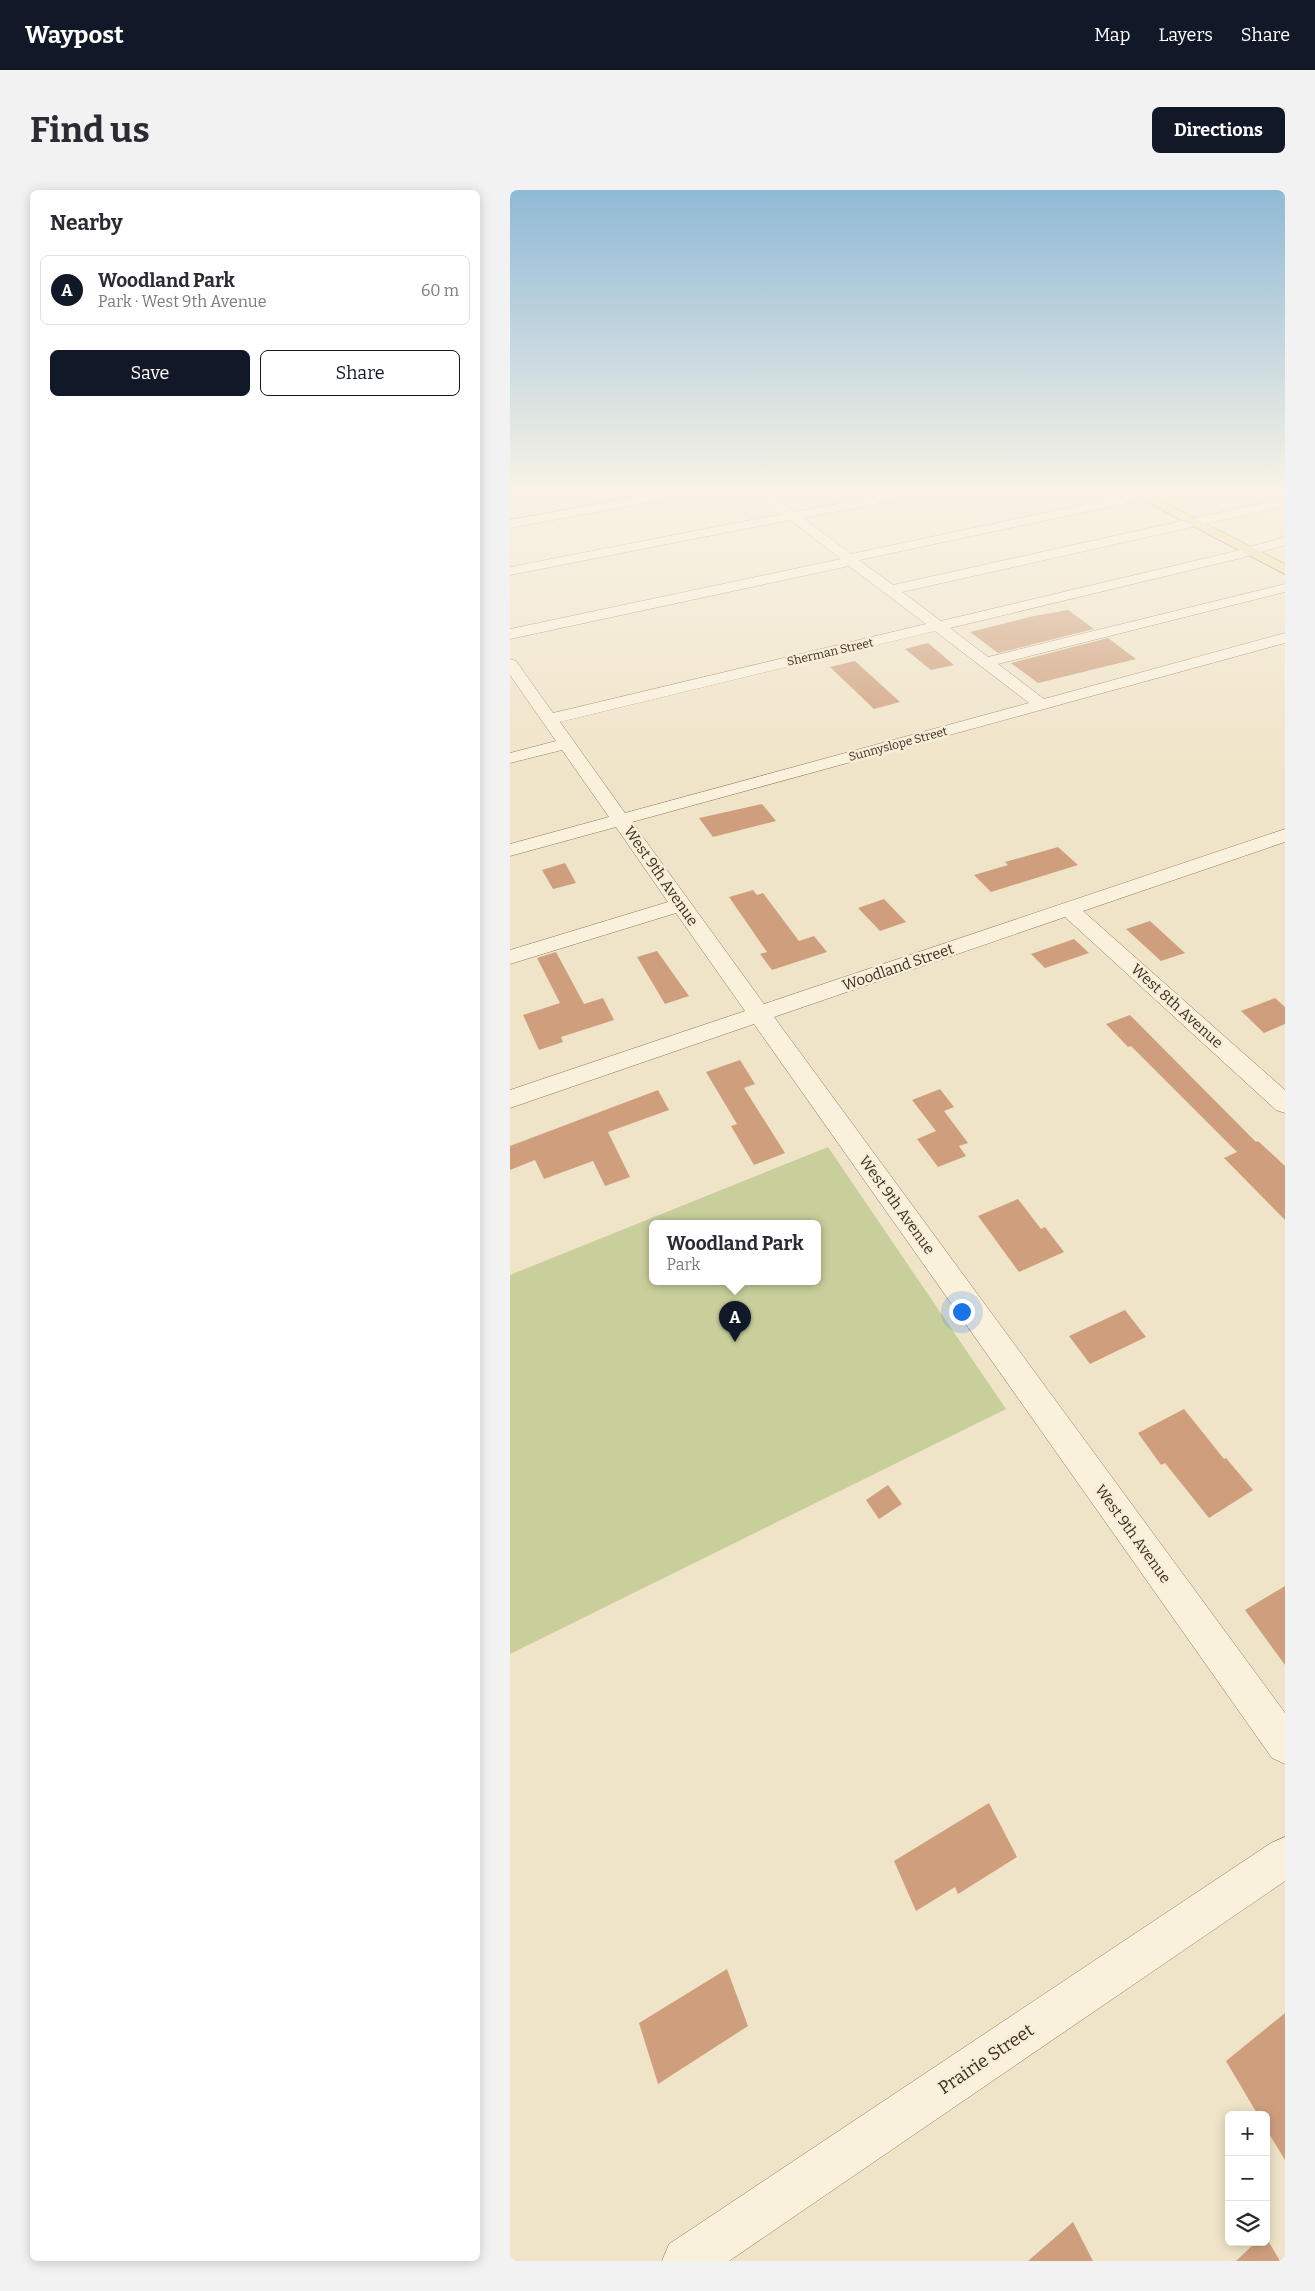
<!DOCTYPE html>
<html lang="en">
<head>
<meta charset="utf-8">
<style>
	:root { --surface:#fff; --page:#f2f2f3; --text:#2b2b33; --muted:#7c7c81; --line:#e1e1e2; --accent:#111827 }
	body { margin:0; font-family:Bitter,serif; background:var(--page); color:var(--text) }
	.controls { position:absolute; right:15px; bottom:15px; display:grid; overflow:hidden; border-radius:8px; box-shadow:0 2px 12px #0003 }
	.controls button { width:45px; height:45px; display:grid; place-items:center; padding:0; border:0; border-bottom:1px solid var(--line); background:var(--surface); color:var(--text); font:25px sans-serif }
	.you { position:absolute; left:451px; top:1121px; width:18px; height:18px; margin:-12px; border:4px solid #fff; border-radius:50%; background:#1a73e8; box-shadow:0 0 0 8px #1a73e833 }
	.badge { display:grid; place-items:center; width:32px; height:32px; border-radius:50%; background:var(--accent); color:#fff; font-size:16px; font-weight:700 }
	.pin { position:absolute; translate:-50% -41px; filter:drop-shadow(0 1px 2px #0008) }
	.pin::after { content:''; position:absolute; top:26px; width:18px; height:15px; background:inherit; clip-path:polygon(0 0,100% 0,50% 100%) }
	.popup { position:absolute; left:139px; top:1030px; width:172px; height:65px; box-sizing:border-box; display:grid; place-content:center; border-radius:8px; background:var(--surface); filter:drop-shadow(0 1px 4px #0005); font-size:16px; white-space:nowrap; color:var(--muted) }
	.popup b { font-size:19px; color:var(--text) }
	.popup::after { content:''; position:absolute; left:50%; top:100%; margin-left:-10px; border:10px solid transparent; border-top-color:var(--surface) }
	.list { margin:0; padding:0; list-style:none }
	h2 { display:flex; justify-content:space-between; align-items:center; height:65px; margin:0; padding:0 20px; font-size:21px }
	h2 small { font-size:16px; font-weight:400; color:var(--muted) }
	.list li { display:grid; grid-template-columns:32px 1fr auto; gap:15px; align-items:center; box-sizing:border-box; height:70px; margin:0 10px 10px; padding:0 10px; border:1px solid var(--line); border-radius:8px }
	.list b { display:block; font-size:19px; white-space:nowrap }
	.list p { margin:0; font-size:16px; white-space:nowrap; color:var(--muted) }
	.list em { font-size:16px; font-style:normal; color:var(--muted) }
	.actions { display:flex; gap:10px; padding:15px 20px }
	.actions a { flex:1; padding:11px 0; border:1px solid var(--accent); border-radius:8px; text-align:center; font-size:18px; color:var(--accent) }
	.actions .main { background:var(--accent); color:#fff }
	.icon { flex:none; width:28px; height:28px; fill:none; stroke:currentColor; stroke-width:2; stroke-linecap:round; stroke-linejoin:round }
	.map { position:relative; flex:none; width:775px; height:2071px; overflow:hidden; border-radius:8px }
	header { display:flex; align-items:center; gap:30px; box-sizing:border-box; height:70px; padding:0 25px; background:var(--accent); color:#fff }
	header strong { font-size:24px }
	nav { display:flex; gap:28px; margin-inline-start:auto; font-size:18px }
	.intro { display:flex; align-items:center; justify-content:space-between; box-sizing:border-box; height:120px; padding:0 30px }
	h1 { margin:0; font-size:35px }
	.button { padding:12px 22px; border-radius:8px; background:var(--accent); color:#fff; font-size:18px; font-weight:700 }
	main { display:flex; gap:30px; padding:0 30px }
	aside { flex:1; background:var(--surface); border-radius:8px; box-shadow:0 2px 12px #0003 }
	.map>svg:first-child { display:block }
	.green { fill:#c9cf9b; fill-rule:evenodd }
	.building { fill:#cf9f7d }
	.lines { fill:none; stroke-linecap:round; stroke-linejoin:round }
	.minor-casing { stroke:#8d765c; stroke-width:1 }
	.major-casing { stroke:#5b4430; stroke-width:1 }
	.minor { fill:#faf1dc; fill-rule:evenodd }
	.major { fill:#f3d9a0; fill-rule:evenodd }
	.labels { text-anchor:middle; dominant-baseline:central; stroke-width:5; stroke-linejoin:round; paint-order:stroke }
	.far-street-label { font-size:12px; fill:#3d2e20; stroke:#f7eed8 }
	.street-label { font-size:15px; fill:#3d2e20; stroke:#f7eed8 }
	.near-street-label { font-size:18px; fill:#3d2e20; stroke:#f7eed8 }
</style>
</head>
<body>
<header>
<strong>Waypost</strong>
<nav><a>Map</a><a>Layers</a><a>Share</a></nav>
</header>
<div class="intro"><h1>Find us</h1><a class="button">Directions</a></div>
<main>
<aside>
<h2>Nearby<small></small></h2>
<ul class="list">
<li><span class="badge">A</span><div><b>Woodland Park</b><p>Park · West 9th Avenue</p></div><em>60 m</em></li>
</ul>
<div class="actions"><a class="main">Save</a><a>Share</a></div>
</aside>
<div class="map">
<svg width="775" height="2071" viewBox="0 0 775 2071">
	<rect width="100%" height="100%" fill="#f0e4c8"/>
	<!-- green -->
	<path class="green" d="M318,957L496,1219L0,1464V1085ZM142,1033H308V1091H142Z"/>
	<!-- building -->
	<path class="building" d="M558,420L584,439L488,463L460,442L524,426Z
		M598,448L626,469L528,493L501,473Z
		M418,453L444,475L421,480L395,459Z
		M345,471L390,512L364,519L320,477Z
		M252,614L266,631L203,647L189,628Z
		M548,657L568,675L481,702L464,685L498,675L495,672Z
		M55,673L66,693L43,699L32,680Z
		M243,700L247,705L253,703L289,751L304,746L317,762L262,780L250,764L257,762L219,707Z
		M374,709L396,732L370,741L348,718Z
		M640,731L675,763L651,771L616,739Z
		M564,749L579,763L535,778L521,764Z
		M147,761L179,806L155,814L127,767Z
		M46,762L74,814L93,808L104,830L51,847L53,852L29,860L13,825L50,813L27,768Z
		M765,808L775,817V834L754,843L731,821Z
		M620,825L746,952L748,951L775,976V1030L714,968L727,962L621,856L618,857L596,834Z
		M230,870L245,894L234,898L275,963L244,975L221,936L227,934L196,882Z
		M430,899L444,917L434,921L458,953L449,956L456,966L428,977L407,949L426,941L402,910Z
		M148,900L159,920L98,942L120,987L95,996L83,971L34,989L25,970L0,980V956Z
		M508,1009L531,1039L535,1037L554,1062L509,1082L468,1026Z
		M615,1120L636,1147L580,1174L559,1146Z
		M674,1219L714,1269L716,1268L743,1300L699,1328L655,1273L651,1275L628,1243Z
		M378,1295L392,1314L369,1329L356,1310Z
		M775,1396V1475L735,1420Z
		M479,1613L507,1667L448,1704L445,1697L406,1721L384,1671Z
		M217,1779L238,1836L148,1894L129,1833Z
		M775,1823V1970L756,1939V1925H748L716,1871Z
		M563,2032L583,2071H518Z
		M756,2047L770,2071H726L746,2052H756Z"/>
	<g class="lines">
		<defs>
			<path id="minor" d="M185,296H212L206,300L0,338V330Z
				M237,296H251L285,322L418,296H444L438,300L293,328L341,364L661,296H685L679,300L349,370L383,395L775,308V316L392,402L431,431L722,362L775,347V355L731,368L440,438L478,467L775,394V402L488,474L534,509L775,443V453L122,632L254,814L775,639V652L573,721L775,900V923L766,920L555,727L264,827L775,1523V1574L762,1568L244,834L0,918V900L235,821L166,723L0,774V760L158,712L106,637L0,666V654L99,627L52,560L0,573V563L46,551L0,485V469L6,471L43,523L416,434L339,376L0,449V439L331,369L280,330L0,385V377L272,324ZM425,441L519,513L115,623L50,532Z
				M775,1647V1691L219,2071H152L159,2054L761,1653Z"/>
			<path id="major" d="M606,296H622L775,374V384Z"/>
		</defs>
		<!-- minor casing -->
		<use href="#minor" class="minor-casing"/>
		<!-- major casing -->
		<use href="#major" class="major-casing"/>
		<!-- minor -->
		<use href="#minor" class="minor"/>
		<!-- major -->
		<use href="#major" class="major"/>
	</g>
	<!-- sky -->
	<linearGradient id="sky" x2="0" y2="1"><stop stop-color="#8fbad6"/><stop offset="0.51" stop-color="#f8f3e6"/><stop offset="1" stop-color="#f8f3e6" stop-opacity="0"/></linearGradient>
	<rect width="775" height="586" fill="url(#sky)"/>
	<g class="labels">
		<!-- far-street labels -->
		<g class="far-street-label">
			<text transform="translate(320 462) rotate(-13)">Sherman Street</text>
			<text transform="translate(388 554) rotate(-15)">Sunnyslope Street</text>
		</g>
		<!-- street labels -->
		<g class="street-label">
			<text transform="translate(151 686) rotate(55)">West 9th Avenue</text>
			<text transform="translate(388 777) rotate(-19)">Woodland Street</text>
			<text transform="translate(667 816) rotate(42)">West 8th Avenue</text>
			<text transform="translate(387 1015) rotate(54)">West 9th Avenue</text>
			<text transform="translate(623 1344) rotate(54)">West 9th Avenue</text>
		</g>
		<!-- near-street labels -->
		<g class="near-street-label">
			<text transform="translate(476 1869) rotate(-34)">Prairie Street</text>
		</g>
	</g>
</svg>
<div class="controls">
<button>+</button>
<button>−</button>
<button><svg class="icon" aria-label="layers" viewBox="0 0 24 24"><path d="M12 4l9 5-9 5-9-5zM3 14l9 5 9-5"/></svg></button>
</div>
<div class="you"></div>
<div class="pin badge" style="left:225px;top:1152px">A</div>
<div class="popup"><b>Woodland Park</b>Park</div>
</div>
</main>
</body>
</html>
